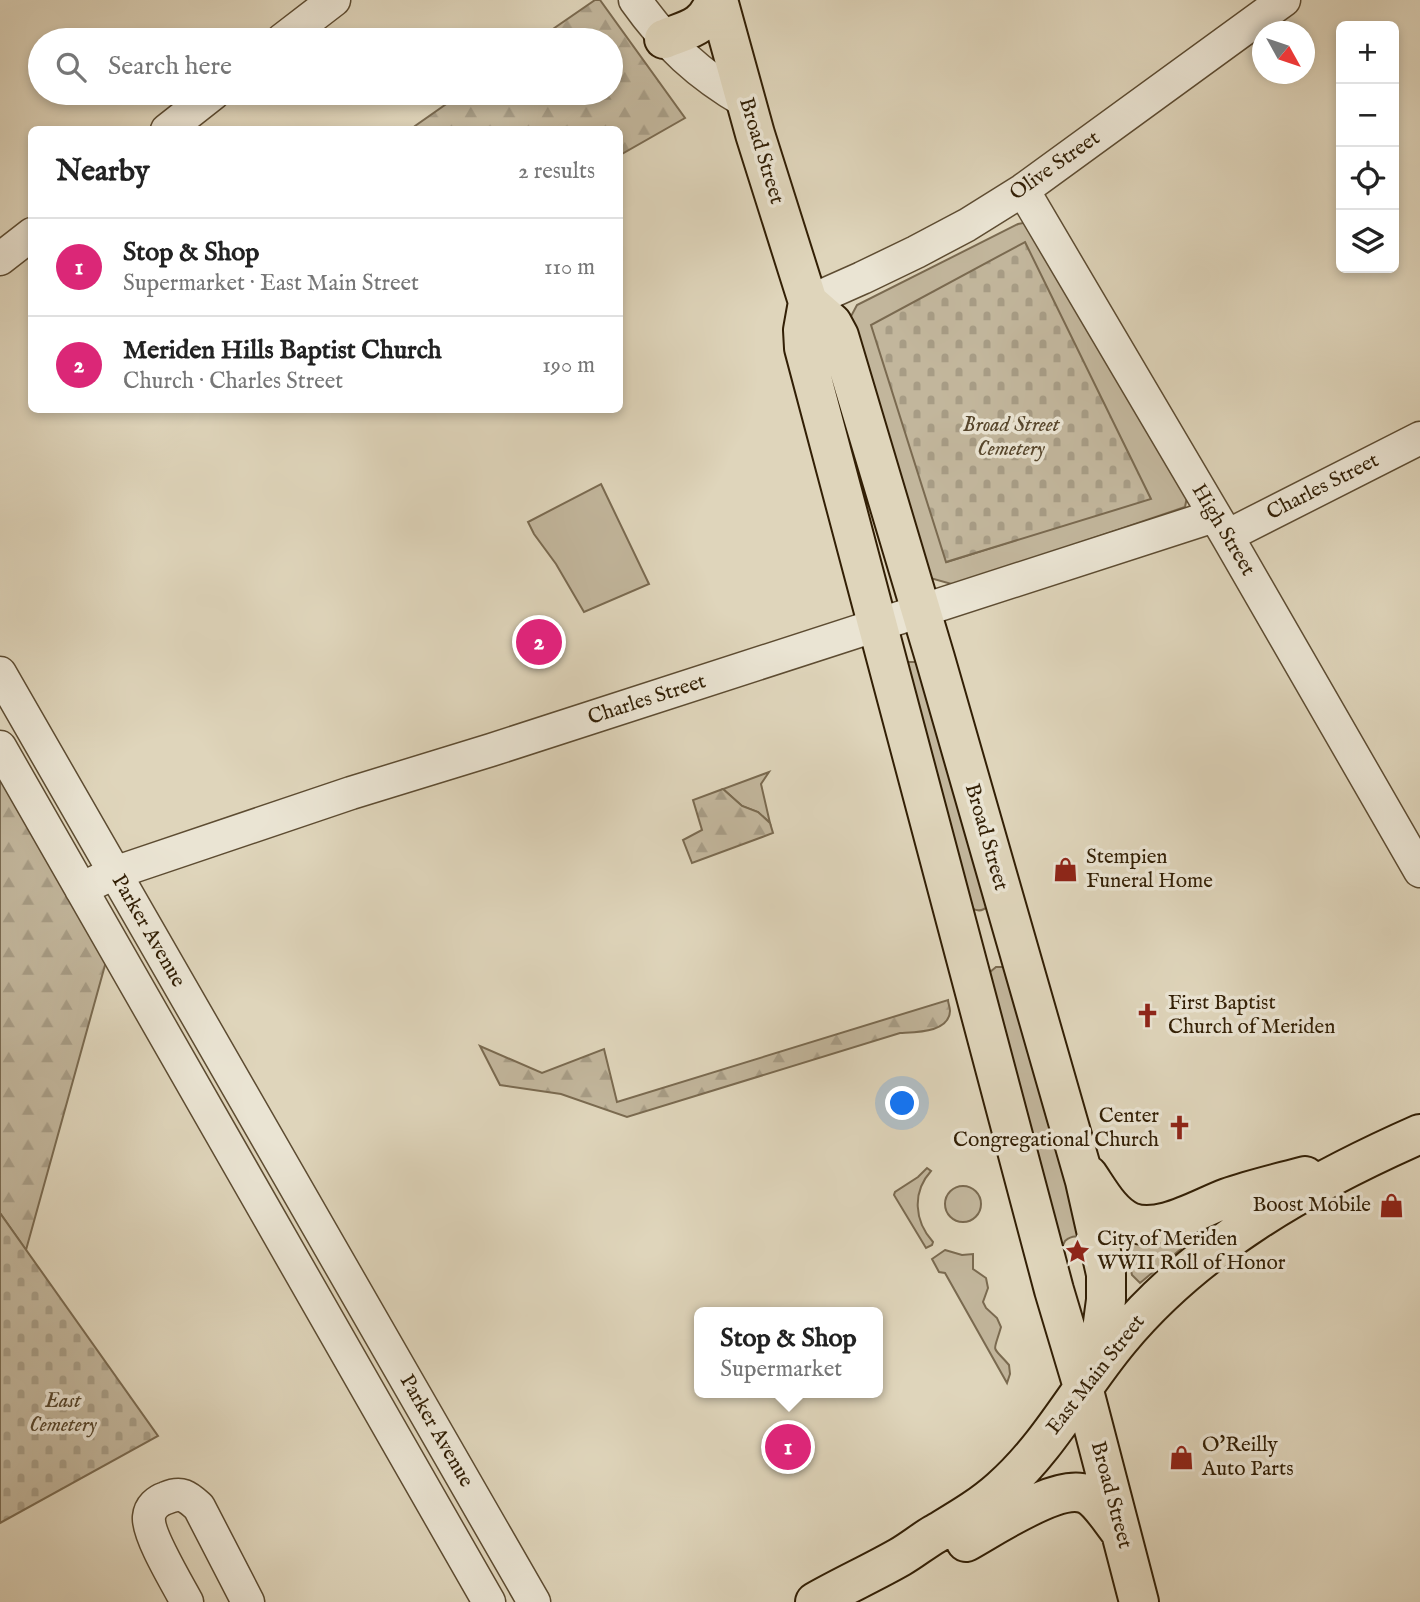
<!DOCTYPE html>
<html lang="en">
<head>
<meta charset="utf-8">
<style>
	:root { --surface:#fff; --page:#f6f6f6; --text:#222; --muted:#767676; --line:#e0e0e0; --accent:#db2777 }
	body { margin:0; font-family:"IM FELL English",serif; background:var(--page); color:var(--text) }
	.controls { position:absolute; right:21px; top:21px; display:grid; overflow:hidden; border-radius:10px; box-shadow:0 4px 10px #0003 }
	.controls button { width:63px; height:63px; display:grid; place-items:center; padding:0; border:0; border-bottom:2px solid var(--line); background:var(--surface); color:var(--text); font:35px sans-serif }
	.compass { position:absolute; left:1252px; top:21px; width:63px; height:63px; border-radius:50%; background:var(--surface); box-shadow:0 4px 10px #0003; rotate:130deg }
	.you { position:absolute; left:903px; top:1104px; width:24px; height:24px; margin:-18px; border:5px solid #fff; border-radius:50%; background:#1a73e8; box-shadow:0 0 0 10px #1a73e833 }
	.badge { display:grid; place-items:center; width:46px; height:46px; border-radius:50%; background:var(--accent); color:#fff; font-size:23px; font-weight:700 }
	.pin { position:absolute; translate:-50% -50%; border:4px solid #fff; box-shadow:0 2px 7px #0006 }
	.popup { position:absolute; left:694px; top:1307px; width:189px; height:91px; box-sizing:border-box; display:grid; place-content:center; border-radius:10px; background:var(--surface); filter:drop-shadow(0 2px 5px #0005); font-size:23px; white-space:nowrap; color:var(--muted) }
	.popup b { font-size:26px; color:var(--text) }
	.popup::after { content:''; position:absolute; left:50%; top:100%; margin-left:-14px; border:14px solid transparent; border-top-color:var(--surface) }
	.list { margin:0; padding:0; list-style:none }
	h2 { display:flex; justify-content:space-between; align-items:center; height:91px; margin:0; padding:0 28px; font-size:30px }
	h2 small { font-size:23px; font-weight:400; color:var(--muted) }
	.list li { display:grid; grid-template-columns:46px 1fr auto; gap:21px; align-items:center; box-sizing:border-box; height:98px; padding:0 28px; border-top:2px solid var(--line) }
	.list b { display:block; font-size:26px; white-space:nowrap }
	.list p { margin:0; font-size:23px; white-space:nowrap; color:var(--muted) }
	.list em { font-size:23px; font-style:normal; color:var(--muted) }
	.icon { flex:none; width:38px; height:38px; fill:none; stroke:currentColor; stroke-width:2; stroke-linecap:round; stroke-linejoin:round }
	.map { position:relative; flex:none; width:1420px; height:1602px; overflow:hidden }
	.search { position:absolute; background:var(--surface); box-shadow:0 4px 10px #0003; left:28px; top:28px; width:595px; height:77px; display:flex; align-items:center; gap:18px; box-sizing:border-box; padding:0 24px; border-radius:38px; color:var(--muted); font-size:26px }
	.panel { position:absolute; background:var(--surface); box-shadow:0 4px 10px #0003; left:28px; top:126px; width:595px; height:287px; border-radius:10px }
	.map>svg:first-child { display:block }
	.green { fill:#c2b69c; stroke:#7a6a50; stroke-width:2; fill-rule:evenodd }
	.forest { fill:url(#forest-firs); stroke:#7a6a50; stroke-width:2 }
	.cemetery { fill:url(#cemetery-stones); stroke:#7a6a50; stroke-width:2 }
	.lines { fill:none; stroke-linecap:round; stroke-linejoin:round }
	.minor-casing { stroke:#5d4c32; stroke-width:35 }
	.major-casing { stroke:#321f05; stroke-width:42 }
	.minor { stroke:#eae4d3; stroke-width:32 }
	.major { stroke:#dfd5bb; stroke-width:38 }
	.labels { text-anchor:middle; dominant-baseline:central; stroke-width:7; stroke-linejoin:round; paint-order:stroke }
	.street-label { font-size:21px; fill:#321f05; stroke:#eae4d3 }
	.park-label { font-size:21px; font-style:italic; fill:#56452b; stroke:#eae4d3 }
	.poi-label { font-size:21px; fill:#321f05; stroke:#eae4d3; text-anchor:start }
</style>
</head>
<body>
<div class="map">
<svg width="1420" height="1602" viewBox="0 0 1420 1602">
	<defs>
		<pattern id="forest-firs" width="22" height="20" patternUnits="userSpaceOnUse" patternTransform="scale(1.75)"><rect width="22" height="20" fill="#c2b69c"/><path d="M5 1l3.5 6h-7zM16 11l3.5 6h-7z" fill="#a79c85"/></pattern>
		<pattern id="cemetery-stones" width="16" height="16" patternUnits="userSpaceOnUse" patternTransform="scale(1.75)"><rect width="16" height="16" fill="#c2b69c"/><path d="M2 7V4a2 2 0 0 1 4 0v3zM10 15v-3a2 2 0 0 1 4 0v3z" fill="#a79c85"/></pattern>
	</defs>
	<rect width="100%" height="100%" fill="#dfd5bb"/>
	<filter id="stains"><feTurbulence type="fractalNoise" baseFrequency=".00286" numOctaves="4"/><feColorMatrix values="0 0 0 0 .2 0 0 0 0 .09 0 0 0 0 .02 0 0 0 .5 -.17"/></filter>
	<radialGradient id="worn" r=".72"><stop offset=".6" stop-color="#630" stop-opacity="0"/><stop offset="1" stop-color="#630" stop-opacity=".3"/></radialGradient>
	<!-- green -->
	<path class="green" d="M1028,222L1187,497L1185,507L955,585L923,576L849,320L857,305L1018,224ZM1025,242L1016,540L947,562Z
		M601,484L649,584L584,612L556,564L534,534L528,522Z
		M909,662H916L920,663L988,906C983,911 978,912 972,908L905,668Z
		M769,772L761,784L770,823L758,812L742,806L723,789Z
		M996,967H1006L1089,1244C1080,1237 1075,1233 1065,1241L1061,1249L989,978L990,972Z
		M927,1168L931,1171C912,1192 914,1221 933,1242L932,1245L926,1248L894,1195L895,1192L918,1177Z
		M945 1204a18 18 0 1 1 36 0a18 18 0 1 1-36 0Z
		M1217,1219L1140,1283L1132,1275L1122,1233Z
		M945,1250L962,1255L973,1254V1269L986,1278L988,1288L983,1302L986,1308L997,1318L1001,1327C993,1355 991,1344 1009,1365L1010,1374L1007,1383L945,1273L939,1272L932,1259Z"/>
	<!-- forest -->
	<path class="forest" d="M595,0H600L685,118L620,155V130L417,129L415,126L462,93H611V40H537Z
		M0,772L107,958L26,1250L0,1213Z
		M723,789L742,806L758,812L770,823L773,833L692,863L683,840L702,830L693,800Z
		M948,1000C948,1003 950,1007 950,1011C949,1033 915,1032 900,1033L627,1117L561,1094L500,1085L480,1046L542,1073L604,1049L617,1102Z"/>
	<!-- cemetery -->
	<path class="cemetery" d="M1025,242L1151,499L946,562L871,325Z
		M0,1213L158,1436L0,1523Z"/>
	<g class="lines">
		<defs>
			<path id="minor" d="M635,0C667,45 698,74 746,102
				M282,40L334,0
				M167,130L214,93
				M1023,190L1227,536L1420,871
				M0,259L32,234
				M808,302L862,278L916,252L967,225L1023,190L1284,0
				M1227,536L1420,438
				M0,673L534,1602
				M0,747L489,1602
				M81,889L114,873L351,793L491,750L1214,516
				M187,1602C178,1585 147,1534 149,1517C150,1507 157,1501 166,1498C182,1491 188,1497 199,1507L248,1602"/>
			<path id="major" d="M718,0L755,134L808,302L803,330L804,348L1054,1290L1083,1387L1139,1602
				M664,39C689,29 705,28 715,0
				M808,302L832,323L839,336L935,658L1085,1181L1106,1274V1300L1102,1330L1083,1387
				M1088,1175C1099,1191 1111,1214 1130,1222C1159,1234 1200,1208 1227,1198C1252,1189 1279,1183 1305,1176
				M966,1542C992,1528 1057,1483 1086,1494C1098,1499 1111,1520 1119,1530
				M815,1602C843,1586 872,1573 900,1557C912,1550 923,1541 935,1534C958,1520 981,1507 1001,1489C1049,1447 1079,1388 1120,1339C1198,1245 1309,1183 1420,1134"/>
		</defs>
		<!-- minor casing -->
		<use href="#minor" class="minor-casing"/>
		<!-- major casing -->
		<use href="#major" class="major-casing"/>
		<!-- minor -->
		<use href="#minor" class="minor"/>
		<!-- major -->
		<use href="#major" class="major"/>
	</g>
	<!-- icons -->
	<defs>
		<symbol id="shop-bare" viewBox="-9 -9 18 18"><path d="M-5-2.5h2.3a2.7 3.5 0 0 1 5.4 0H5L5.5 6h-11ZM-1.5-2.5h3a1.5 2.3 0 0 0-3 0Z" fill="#8f2418" stroke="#eae4d3" stroke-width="2.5" paint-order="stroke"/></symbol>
		<symbol id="church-bare" viewBox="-9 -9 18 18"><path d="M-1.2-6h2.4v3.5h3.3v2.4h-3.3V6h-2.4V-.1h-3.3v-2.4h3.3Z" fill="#8f2418" stroke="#eae4d3" stroke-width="2.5" paint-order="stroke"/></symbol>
		<symbol id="sight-bare" viewBox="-9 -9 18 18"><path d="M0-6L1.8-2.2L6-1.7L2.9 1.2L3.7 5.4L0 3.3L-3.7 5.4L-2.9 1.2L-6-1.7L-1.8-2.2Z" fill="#8f2418" stroke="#eae4d3" stroke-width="2.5" paint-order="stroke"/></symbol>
	</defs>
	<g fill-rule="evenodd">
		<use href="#shop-bare" x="1048" y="852" width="35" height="35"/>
		<use href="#church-bare" x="1130" y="998" width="35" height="35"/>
		<use href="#church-bare" x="1162" y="1110" width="35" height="35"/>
		<use href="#shop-bare" x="1374" y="1188" width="35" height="35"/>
		<use href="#sight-bare" x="1060" y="1234" width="35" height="35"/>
		<use href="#shop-bare" x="1164" y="1440" width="35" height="35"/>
	</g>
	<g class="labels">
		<!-- street labels -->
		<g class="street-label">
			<text transform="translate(761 151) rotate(73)">Broad Street</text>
			<text transform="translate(1055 166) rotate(-35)">Olive Street</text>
			<text transform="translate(1323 487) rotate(-27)">Charles Street</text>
			<text transform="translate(1223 530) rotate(59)">High Street</text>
			<text transform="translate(647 700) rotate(-18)">Charles Street</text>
			<text transform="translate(986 837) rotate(74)">Broad Street</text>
			<text transform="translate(148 931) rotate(60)">Parker Avenue</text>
			<text transform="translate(1096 1375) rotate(-52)">East Main Street</text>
			<text transform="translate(436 1431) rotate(60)">Parker Avenue</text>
			<text transform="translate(1111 1495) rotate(75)">Broad Street</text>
		</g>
		<!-- park labels -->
		<g class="park-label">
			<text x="1011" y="425">Broad Street<tspan x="1011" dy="24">Cemetery</tspan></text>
			<text x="63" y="1401">East<tspan x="63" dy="24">Cemetery</tspan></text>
		</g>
		<!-- poi labels -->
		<g class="poi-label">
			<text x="1086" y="857">Stempien<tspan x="1086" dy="24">Funeral Home</tspan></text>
			<text x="1168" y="1003">First Baptist<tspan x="1168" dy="24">Church of Meriden</tspan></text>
			<text x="1159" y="1116" text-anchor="end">Center<tspan x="1159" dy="24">Congregational Church</tspan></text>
			<text x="1371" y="1205" text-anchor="end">Boost Mobile</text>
			<text x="1097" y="1239">City of Meriden<tspan x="1097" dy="24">WWII Roll of Honor</tspan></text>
			<text x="1202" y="1445">O'Reilly<tspan x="1202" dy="24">Auto Parts</tspan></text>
		</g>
	</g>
	<rect width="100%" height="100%" filter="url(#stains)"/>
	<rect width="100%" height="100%" fill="url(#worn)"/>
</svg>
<div class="controls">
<button>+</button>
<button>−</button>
<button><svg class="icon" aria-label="locate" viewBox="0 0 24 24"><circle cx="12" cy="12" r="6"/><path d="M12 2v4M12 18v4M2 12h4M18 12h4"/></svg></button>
<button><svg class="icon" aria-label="layers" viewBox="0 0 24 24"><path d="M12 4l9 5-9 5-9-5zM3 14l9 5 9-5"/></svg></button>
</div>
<svg class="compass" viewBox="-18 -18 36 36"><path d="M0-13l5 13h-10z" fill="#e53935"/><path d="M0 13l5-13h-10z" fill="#767676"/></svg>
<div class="you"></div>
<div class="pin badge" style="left:788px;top:1447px">1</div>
<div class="popup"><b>Stop &amp; Shop</b>Supermarket</div>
<div class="pin badge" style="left:539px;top:642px">2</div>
<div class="search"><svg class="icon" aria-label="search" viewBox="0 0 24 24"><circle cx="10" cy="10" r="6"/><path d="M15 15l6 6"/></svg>Search here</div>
<section class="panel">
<h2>Nearby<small>2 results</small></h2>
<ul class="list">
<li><span class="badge">1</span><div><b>Stop &amp; Shop</b><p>Supermarket · East Main Street</p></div><em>110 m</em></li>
<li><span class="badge">2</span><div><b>Meriden Hills Baptist Church</b><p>Church · Charles Street</p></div><em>190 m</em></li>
</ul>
</section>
</div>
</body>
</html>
